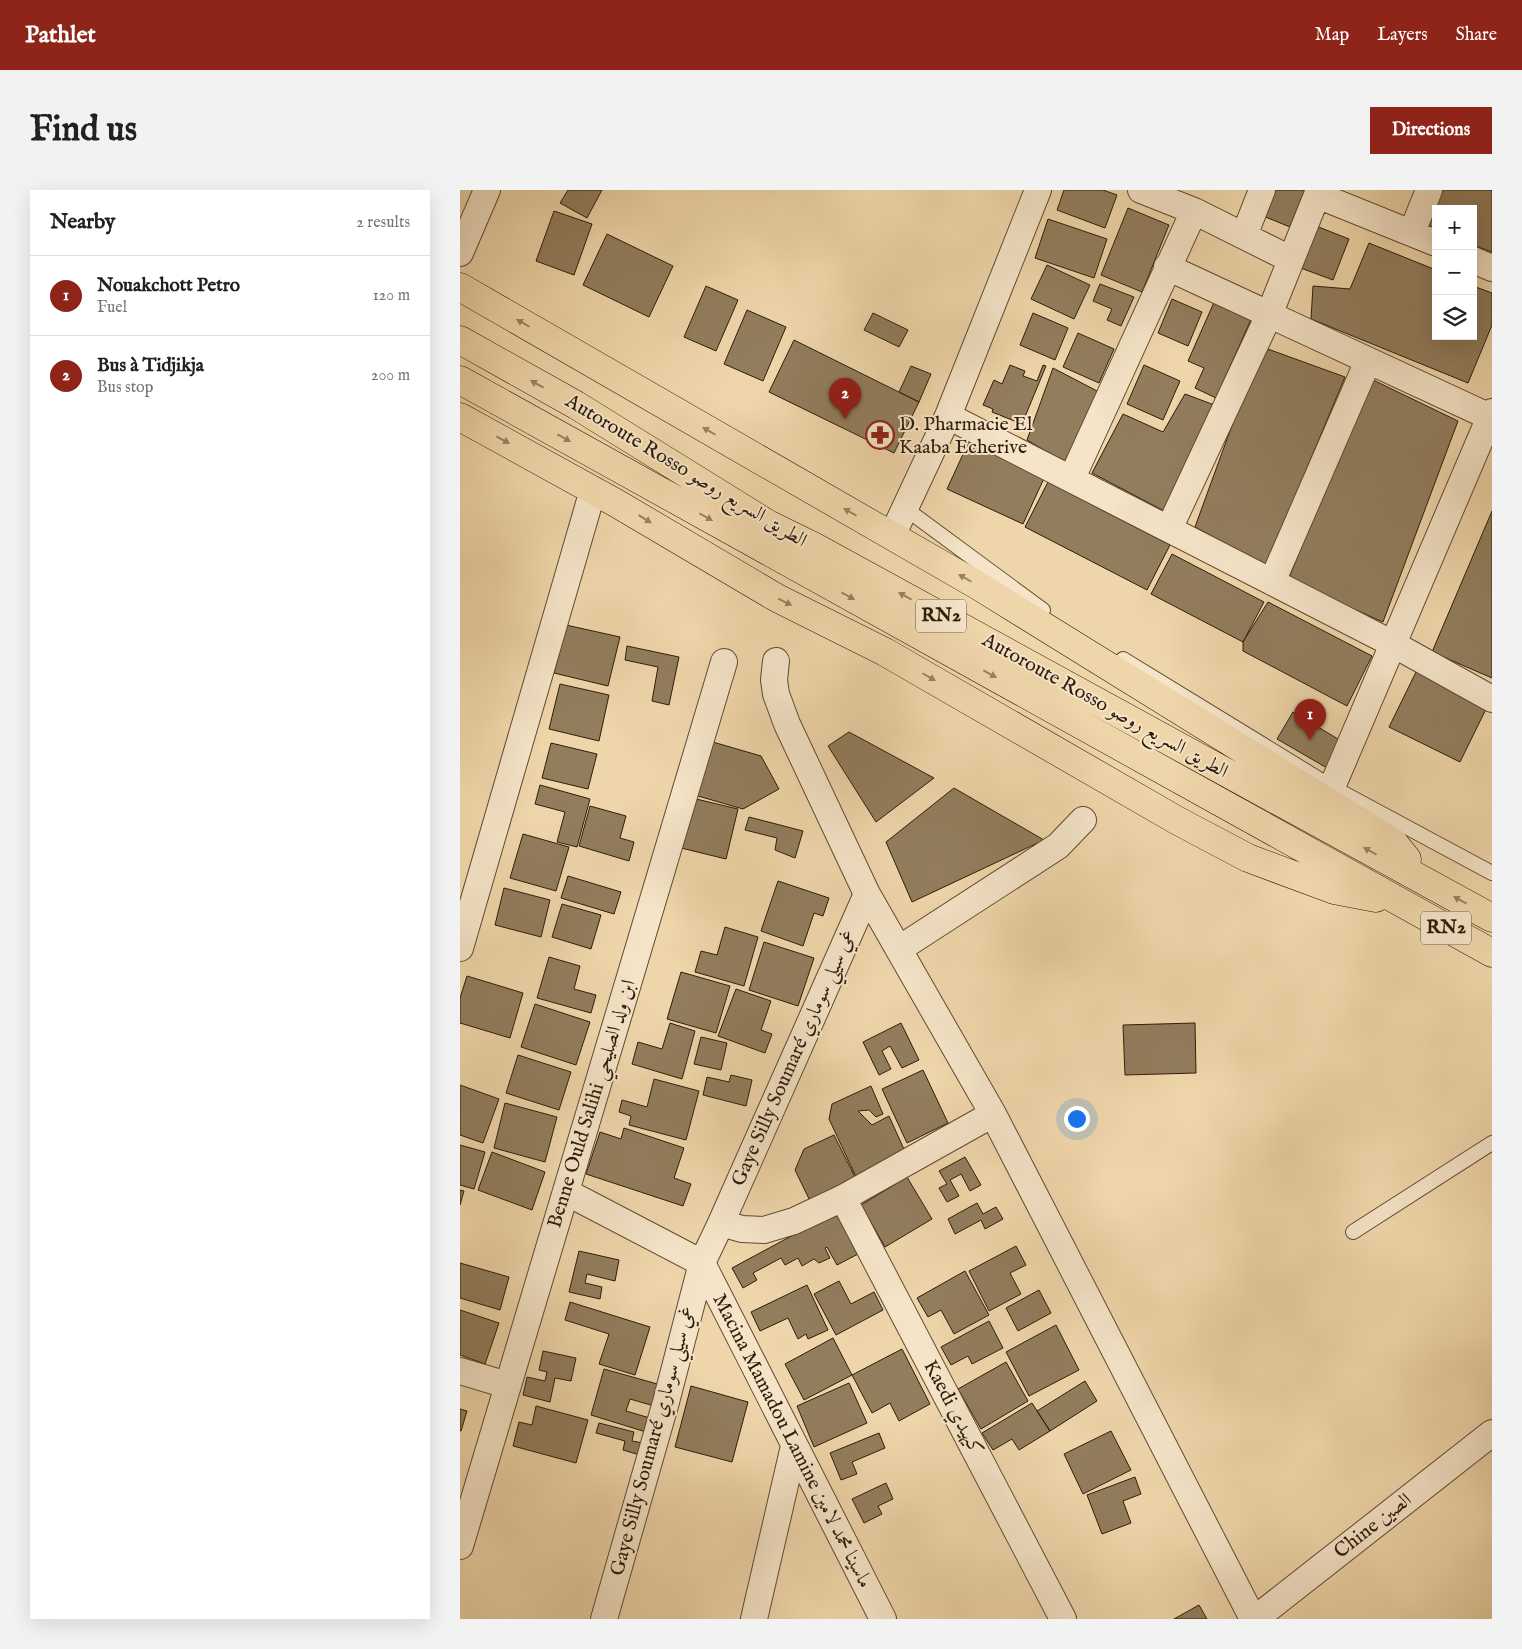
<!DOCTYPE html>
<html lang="en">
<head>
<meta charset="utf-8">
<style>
	:root { --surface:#fff; --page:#f2f2f2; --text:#202124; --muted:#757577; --line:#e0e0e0; --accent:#8f2418 }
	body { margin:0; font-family:"IM FELL English",Amiri,serif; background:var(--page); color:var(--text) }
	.controls { position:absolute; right:15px; top:15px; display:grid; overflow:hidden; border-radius:0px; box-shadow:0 5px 20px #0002 }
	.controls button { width:45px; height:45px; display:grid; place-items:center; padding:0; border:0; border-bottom:1px solid var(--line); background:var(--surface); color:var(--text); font:25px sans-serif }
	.you { position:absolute; left:616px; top:928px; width:18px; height:18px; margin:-12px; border:4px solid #fff; border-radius:50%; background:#1a73e8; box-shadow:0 0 0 8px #1a73e833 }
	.badge { display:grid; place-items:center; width:32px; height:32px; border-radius:50%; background:var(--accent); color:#fff; font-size:16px; font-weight:700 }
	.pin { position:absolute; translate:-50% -41px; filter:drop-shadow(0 1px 2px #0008) }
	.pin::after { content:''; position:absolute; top:26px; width:18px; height:15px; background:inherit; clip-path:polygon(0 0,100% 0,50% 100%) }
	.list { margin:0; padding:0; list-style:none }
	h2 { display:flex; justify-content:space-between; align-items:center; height:65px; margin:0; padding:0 20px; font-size:21px }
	h2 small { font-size:16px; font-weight:400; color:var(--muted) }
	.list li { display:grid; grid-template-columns:32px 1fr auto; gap:15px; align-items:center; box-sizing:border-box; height:80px; padding:0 20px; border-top:1px solid var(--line) }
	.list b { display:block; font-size:19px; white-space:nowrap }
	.list p { margin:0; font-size:16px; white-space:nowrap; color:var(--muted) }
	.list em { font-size:16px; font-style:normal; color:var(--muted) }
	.icon { flex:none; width:28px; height:28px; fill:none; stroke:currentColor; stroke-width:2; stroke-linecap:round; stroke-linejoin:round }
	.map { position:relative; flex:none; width:1032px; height:1429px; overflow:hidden; border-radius:0px }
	header { display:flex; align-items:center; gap:30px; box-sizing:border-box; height:70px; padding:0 25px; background:var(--accent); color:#fff }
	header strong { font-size:24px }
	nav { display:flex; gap:28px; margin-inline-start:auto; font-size:18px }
	.intro { display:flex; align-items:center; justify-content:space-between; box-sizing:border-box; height:120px; padding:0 30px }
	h1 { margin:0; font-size:35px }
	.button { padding:12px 22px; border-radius:0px; background:var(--accent); color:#fff; font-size:18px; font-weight:700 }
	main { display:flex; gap:30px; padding:0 30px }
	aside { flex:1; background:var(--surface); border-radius:0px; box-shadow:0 5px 20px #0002 }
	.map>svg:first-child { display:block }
	.building { fill:#927d5d; stroke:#2d1c0a }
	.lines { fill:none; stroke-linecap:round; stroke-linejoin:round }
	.service-casing { stroke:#5e4a32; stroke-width:16 }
	.minor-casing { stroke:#5e4a32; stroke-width:28 }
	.trunk-casing { stroke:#2d1c0a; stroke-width:29 }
	.service { stroke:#f5e4c8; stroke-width:14 }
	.minor { stroke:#f5e4c8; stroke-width:26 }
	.trunk { stroke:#efd6aa; stroke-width:28 }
	.oneway { fill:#988262 }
	.labels { text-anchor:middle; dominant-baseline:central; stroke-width:4; stroke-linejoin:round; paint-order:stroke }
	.shield { fill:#f5e4c8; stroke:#695843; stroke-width:1 }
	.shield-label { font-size:19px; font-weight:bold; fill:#2d1c0a }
	.poi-label { font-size:20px; fill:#2d1c0a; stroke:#f5e4c8; text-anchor:start }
	.street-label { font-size:20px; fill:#2d1c0a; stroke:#f5e4c8 }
</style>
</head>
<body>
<header>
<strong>Pathlet</strong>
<nav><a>Map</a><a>Layers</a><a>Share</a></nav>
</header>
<div class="intro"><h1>Find us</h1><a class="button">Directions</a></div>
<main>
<aside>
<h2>Nearby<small>2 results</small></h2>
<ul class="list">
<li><span class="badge">1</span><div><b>Nouakchott Petro</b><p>Fuel</p></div><em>120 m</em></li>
<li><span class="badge">2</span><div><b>Bus à Tidjikja</b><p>Bus stop</p></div><em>200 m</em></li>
</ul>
</aside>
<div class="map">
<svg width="1032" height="1429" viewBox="0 0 1032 1429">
	<rect width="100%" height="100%" fill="#efd6aa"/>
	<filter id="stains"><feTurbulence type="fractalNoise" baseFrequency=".004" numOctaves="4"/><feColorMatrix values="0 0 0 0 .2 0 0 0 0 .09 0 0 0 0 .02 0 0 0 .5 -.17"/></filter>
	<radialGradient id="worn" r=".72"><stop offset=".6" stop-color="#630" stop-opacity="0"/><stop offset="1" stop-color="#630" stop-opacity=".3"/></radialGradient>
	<!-- building -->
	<path class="building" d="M108,0H142L127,28L100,13Z
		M604,0H643L657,5L645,38L597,20Z
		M813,0H845L830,37L803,26Z
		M978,0H1032V62L1013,55V19H976V39L966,35Z
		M668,18L709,35L682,102L641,85Z
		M94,21L132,34L114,85L76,71Z
		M588,29L647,49L634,88L575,68Z
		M846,32L889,49L873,90L830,74Z
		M147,44L213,76L189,127L123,95Z
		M909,53L976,80V146H1013V96L1032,103V135L1008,193L851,129L853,96L890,99Z
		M587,75L630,95L614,129L571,109Z
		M640,94L674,107L661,136L647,130L652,119L633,111Z
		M246,96L278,110L256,161L224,147Z
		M712,109L742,122L728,156L698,143Z
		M755,110L792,127L756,208L735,198L744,178L728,171Z
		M287,120L326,137L303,191L264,174Z
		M413,123L448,140L439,157L404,140Z
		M573,123L608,138L595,170L560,155Z
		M618,143L654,159L639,193L603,177Z
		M334,150L459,212L434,263L309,202Z
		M805,158L885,187L806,376L735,337L779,216Z
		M550,175L565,181L563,186L577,191L583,175L586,176L562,234L532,222L533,219L523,215L534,190L542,194Z
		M684,175L720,191L703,230L667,214Z
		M451,176L471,184L459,212L439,202Z
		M593,178L639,202L614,278L567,250Z
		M911,189L998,231L923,432L828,390Z
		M725,204L757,216L706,322L632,283L663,224L703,242Z
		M510,249L586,284L563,334L487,299Z
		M588,292L710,355L687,400L565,337Z
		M1032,321V488L972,462Z
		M712,364L804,412L783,452L691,404Z
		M808,412L912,466L887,516L783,461V452Z
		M106,435L160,447L148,496L94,483Z
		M167,456L219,467L209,515L192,511L198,477L165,470Z
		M957,480L1028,515L1000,572L929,537Z
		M100,494L149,505L139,551L89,539Z
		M833,522L883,552L867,578L817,549Z
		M389,542L474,588L416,632L368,556Z
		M246,550L301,566L319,599L283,619L231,604Z
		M91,553L137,564L128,599L82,588Z
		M80,595L130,609L117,657L97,652L105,622L75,614Z
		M494,598L584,650L452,712L426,652Z
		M228,607L278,619L266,669L217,657Z
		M130,616L166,626L160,648L174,652L169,671L119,656Z
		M289,627L343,641L335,668L315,660L317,648L285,640Z
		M63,644L109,657L96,701L50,688Z
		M108,686L161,702L154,724L101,708Z
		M318,691L369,708L363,726L354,723L343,756L301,741Z
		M44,698L90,710L81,747L35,735Z
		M102,714L141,725L131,759L92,747Z
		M265,737L298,747L284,796L235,782L241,761L257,765Z
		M304,752L354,768L338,816L289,800Z
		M89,767L120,776L114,799L136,805L131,823L77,808Z
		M221,782L270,796L256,843L207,829Z
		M7,786L63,803L50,848L0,833V808Z
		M276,799L311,811L301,840L312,844L305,863L258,846Z
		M75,814L130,832L116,875L61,857Z
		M210,833L235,841L222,889L172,874L178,852L202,859Z
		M441,833L459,870L442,878L430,856L422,861L431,879L419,885L403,852Z
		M735,833L736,883L665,885L663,835Z
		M241,847L267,853L261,880L234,874Z
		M58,865L111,882L99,920L46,903Z
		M463,880L488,933L447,953L422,899Z
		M271,885L292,890L286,916L243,905L247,887L269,892Z
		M194,889L239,901L226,950L169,935L171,926L159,922L162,910L187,917Z
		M0,895L39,909L23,953L0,945Z
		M411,896L423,924L416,927L409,920L398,921L412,935L429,926L447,966L397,989L369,929L372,914Z
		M45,913L97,927L85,972L34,958Z
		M164,938L224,958L214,988L231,994L223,1016L126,984L140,942L161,949Z
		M374,945L397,991L351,1013L335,980L344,959Z
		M0,955L25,962L14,999L0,995Z
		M32,962L85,982L72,1020L18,1000Z
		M505,967L521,995L510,1001L501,984L490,990L499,1006L487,1012L479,998L487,994L479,981Z
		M447,987L472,1029L425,1057L401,1015Z
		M0,1000L4,1001L0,1015Z
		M517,1013L523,1024L536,1017L543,1029L525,1039L521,1030L495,1044L488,1029Z
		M378,1021L400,1063L377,1075L367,1057L365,1058L370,1068L359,1073L354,1069L342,1076L338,1068L325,1075L321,1068L293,1083L297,1090L283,1098L272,1078Z
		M556,1056L566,1075L550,1083L561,1104L529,1121L509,1081Z
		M119,1061L159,1070L155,1091L127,1084L125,1093L142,1097L140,1109L109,1102Z
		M0,1073L49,1087L40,1120L0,1108Z
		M505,1081L529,1125L494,1144L481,1120L468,1127L457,1108Z
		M379,1091L391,1114L414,1102L423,1120L376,1145L354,1104Z
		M347,1095L368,1140L348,1149L346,1144L338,1149L328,1128L300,1141L291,1122Z
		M579,1100L591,1123L558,1141L546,1118Z
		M110,1112L190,1137L175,1185L139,1174L149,1144L105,1130Z
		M0,1120L39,1133L25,1174L0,1165Z
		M529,1131L543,1158L512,1174L508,1166L491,1175L481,1157Z
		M596,1135L619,1180L569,1206L546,1162Z
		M373,1148L392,1185L344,1210L325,1174Z
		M442,1159L470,1214L439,1231L430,1213L412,1223L392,1185Z
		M83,1161L116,1168L111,1191L95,1188L90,1212L63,1205L67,1187L85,1191L87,1182L79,1180Z
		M546,1172L568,1211L521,1239L498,1199Z
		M144,1179L201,1195L194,1216L170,1209L166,1221L190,1228L186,1242L131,1225Z
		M625,1191L637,1211L590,1241L577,1221Z
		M389,1193L407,1233L354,1257L337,1216Z
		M231,1196L288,1212L272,1272L215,1257Z
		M572,1213L590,1241L559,1260L552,1249L533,1260L522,1243Z
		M76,1216L128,1230L116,1273L53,1256L59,1232L72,1235Z
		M0,1219L7,1221L1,1241H0Z
		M139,1233L174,1242L172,1251L183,1253L180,1265L163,1260L165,1251L136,1243Z
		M651,1241L671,1280L623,1304L604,1264Z
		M419,1243L425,1258L392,1272L397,1284L381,1290L370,1263Z
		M675,1287L681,1304L663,1311L671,1333L642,1344L627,1305Z
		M426,1293L433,1309L418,1316L422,1324L404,1333L392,1309Z
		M739,1415L747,1429H714Z"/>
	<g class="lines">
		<defs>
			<path id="service" d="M446,319L583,420
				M663,469L872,597L1032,683
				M893,1042L1032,953"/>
			<path id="minor" d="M681,0L734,21L830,69
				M952,42L969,0
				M784,46L802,0
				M0,63L27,0
				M1013,70L1032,78
				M707,77L1030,227
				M488,226L933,454L1032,509
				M612,288L734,21
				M709,339L809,125L857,5L976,53
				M432,346L488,226L578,0
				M812,392L908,171
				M316,471L314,490L316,504L327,534L407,704L533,924L793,1429
				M872,597L1032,222
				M0,758L133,300
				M439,759L598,656L623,630
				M106,1002L242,1073
				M383,1008L603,1429
				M261,1033L407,704
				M242,1073L423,1429
				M0,1181L47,1195
				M0,1356L264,472
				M144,1429L206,1212L242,1073L261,1033L282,1039L304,1040L334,1031L383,1008L533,924
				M294,1429L334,1256
				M795,1429L1032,1243"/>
			<path id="trunk" d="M0,97L517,395L934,653L947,669
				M0,150L116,215L308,334L353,356L1032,728
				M0,190L1032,763
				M0,227L156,313L317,408L425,462L718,631L788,668L874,700L916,708"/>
		</defs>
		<!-- service casing -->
		<use href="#service" class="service-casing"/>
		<!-- minor casing -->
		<use href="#minor" class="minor-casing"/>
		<!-- trunk casing -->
		<use href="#trunk" class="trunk-casing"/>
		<!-- service -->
		<use href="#service" class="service"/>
		<!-- minor -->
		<use href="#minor" class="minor"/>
		<!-- trunk -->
		<use href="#trunk" class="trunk"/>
	</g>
	<!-- one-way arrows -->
	<defs><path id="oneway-solid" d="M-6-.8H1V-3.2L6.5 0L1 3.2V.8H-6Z" transform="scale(1.25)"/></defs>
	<g class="oneway">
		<use href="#oneway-solid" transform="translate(63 133) rotate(-150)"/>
		<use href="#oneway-solid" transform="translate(77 194) rotate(-151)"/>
		<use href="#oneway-solid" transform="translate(249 241) rotate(-150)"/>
		<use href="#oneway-solid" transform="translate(104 248) rotate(29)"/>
		<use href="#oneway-solid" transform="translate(43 250) rotate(28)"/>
		<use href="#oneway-solid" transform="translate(390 322) rotate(-150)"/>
		<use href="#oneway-solid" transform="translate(246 327) rotate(29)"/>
		<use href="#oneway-solid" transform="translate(185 329) rotate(31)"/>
		<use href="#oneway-solid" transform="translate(505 388) rotate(-150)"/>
		<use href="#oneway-solid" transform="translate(388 406) rotate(29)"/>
		<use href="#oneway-solid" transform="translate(445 406) rotate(-151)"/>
		<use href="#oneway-solid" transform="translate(325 412) rotate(26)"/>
		<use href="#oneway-solid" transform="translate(530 484) rotate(29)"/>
		<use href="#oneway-solid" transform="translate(469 487) rotate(30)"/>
		<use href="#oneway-solid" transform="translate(910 661) rotate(-151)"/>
		<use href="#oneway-solid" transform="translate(1000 710) rotate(-151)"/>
	</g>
	<!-- icons -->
	<defs>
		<symbol id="pharmacy-ring" viewBox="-11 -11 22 22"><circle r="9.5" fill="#f5e4c8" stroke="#8f2418" stroke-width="1.5"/><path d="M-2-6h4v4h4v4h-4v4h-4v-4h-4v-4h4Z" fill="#8f2418"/></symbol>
	</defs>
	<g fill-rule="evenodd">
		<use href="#pharmacy-ring" x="404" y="229" width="32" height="32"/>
	</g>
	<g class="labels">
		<!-- shield labels -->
		<g class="shield">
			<rect x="456" y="409.5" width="50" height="33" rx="4"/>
			<rect x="961" y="721.5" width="50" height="33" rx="4"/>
		</g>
		<g class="shield-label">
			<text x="481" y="426">RN2</text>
			<text x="986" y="738">RN2</text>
		</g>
		<!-- poi labels -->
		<g class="poi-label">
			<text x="439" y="234">D. Pharmacie El<tspan x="439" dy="23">Kaaba Echerive</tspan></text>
		</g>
		<!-- street labels -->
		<g class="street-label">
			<text transform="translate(226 281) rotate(31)">Autoroute Rosso الطريق السريع روصو</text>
			<text transform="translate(645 516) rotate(29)">Autoroute Rosso الطريق السريع روصو</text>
			<text transform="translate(334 868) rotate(-66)">Gaye Silly Soumaré غي سيلي سوماري</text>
			<text transform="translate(132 914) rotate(-73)">Benne Ould Salihi ابن ولد الصليحي</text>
			<text transform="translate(493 1218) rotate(62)">Kaedi كيهيدي</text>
			<text transform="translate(193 1251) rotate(-75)">Gaye Silly Soumaré غي سيلي سوماري</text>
			<text transform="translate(332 1251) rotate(63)">Macina Mamadou Lamine ماسينا محمد لامين</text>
			<text transform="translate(913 1336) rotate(-38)">Chine الصين</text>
		</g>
	</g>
	<rect width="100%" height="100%" filter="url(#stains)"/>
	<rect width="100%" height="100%" fill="url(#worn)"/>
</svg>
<div class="controls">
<button>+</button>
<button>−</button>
<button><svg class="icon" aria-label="layers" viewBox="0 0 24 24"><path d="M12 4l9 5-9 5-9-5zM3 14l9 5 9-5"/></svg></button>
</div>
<div class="you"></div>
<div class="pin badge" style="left:850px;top:550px">1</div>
<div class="pin badge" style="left:385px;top:229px">2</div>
</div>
</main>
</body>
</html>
